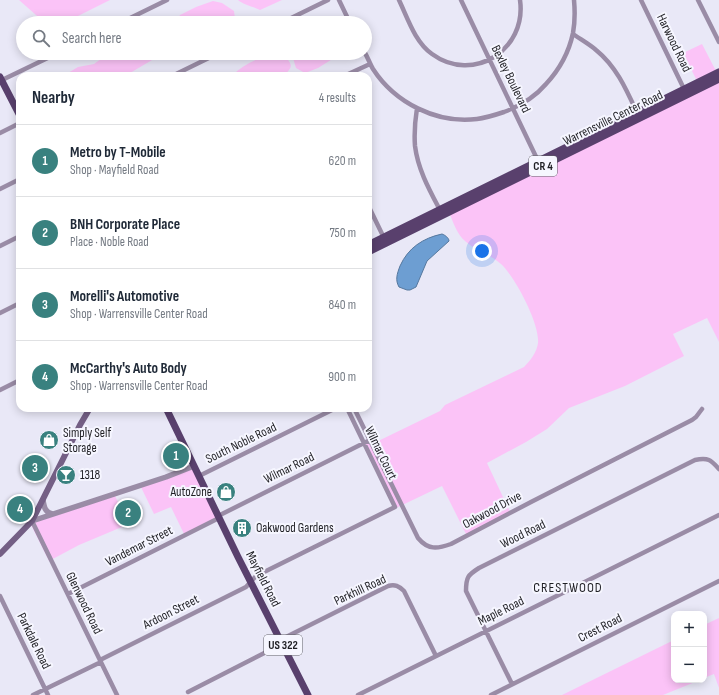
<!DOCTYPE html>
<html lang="en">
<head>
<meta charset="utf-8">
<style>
	:root { --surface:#fff; --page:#f2f2f3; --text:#1f2937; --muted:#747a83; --line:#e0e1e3; --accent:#39817f }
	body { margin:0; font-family:"Sofia Sans Condensed",sans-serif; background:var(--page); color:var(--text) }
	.controls { position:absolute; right:12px; bottom:12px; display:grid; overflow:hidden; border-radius:8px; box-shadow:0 2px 10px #0003 }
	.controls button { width:36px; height:36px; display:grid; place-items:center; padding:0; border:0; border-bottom:1px solid var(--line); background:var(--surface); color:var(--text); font:20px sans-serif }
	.you { position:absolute; left:482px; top:251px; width:14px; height:14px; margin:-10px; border:3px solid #fff; border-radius:50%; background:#1a73e8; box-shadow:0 0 0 6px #1a73e833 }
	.badge { display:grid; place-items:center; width:26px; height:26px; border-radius:50%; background:var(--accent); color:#fff; font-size:13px; font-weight:700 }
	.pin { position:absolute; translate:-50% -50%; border:2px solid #fff; box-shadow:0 1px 4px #0006 }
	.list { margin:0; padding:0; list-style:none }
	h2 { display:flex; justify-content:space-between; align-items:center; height:52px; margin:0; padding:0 16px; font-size:17px }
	h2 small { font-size:13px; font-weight:400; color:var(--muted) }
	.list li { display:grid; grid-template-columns:26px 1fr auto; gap:12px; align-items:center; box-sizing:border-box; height:72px; padding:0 16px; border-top:1px solid var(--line) }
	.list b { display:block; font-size:15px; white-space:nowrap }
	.list p { margin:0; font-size:13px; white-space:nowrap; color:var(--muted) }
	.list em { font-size:13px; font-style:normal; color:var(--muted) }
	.icon { flex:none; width:22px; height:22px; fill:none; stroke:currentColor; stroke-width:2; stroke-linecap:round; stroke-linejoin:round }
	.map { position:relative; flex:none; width:719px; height:695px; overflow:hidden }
	.search { position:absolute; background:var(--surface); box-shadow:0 2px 10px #0003; left:16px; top:16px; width:356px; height:44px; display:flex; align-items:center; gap:10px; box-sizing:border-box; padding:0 14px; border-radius:22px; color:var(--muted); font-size:15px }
	.panel { position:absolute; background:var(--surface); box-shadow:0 2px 10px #0003; left:16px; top:72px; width:356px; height:340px; border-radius:12px }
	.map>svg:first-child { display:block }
	.green { fill:#fbc3f7 }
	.water { fill:#6d9ed2; stroke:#56789e }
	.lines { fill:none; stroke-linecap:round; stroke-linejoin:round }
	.minor { stroke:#9a8ca6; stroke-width:4.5 }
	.tertiary { stroke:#9a8ca6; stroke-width:5.5 }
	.secondary { stroke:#745f85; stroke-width:6 }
	.primary { stroke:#59406d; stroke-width:7 }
	.labels { text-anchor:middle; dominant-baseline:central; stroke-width:4; stroke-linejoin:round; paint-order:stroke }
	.shield { fill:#f6f6ff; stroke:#606066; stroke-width:1 }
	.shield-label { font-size:12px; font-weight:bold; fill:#1f1f24 }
	.street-label { font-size:13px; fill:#1f1f24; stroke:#f6f6ff }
	.poi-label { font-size:13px; fill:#1f1f24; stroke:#f6f6ff; text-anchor:start }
	.neighbourhood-label { font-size:14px; letter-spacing:1px; fill:#1f1f24; stroke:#f6f6ff }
</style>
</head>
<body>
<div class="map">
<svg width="719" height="695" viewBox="0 0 719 695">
	<rect width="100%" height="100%" fill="#e9e8f7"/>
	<!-- green -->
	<path class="green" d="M19,0H110L64,23H45Z
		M238,0H282L260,10C254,7 242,4 238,0Z
		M213,1L222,3L234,11L235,19L227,23H175L180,15L196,7Z
		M702,44L716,71L697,81L683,53Z
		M109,53H164L130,73L120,72L97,76H68V73L78,67L94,64Z
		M276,53L284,54C292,66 294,65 284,76H232C243,64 260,57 276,53Z
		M298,53H332L334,58L318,68L305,73L296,68L293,58Z
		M719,79V342L707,318L673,334L684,356L625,386L569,408L547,429L526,442L487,463L511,514L467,536L442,486L394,509L364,443L370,440L372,444L440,411L445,405L524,367C530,361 537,352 538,343C540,324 515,277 501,264C491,255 476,251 465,241C457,234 453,222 449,212Z
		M194,466L219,518L185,536L171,507L154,514L140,485Z
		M114,494L129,524L79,545L49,561L30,523Z
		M719,618V688L714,674L704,678V625Z
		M674,640V680H700L663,695H562Z"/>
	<!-- water -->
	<path class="water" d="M442,234C445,235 449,238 449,241L427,261L416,287L410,290H407L399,287C395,280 397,274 400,266C408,248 423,238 442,234Z"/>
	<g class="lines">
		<!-- minor -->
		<path class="minor" d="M339,0L350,23
			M399,0C408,19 415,42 432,54C473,84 527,50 520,0
			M461,0L539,163
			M641,0L685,91
			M698,0L719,42
			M120,23L167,0
			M281,23L328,0
			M573,34C580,39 589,44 596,50C617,67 627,91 638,115
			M365,53C368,58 370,64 373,69C395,103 437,124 477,119C486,118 495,115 504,112C520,106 535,97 546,84C559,70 569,52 573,33C575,22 575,11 574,0
			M172,76L219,53
			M344,76L370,64
			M0,81L58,53
			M417,108C415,121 414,133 415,146C418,170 430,191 441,212
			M0,133L20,123
			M0,189L20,179
			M368,205L385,240
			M0,246L20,236
			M0,313L20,303
			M0,390L20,380
			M354,408L418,538C428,550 437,549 451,544L531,502L692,420L696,417L702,409
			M199,476L336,408
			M218,516L370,440
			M32,521L117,695
			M68,594L219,518
			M0,596L48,695
			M280,640L388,586C395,584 399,586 404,591L436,656
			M100,660L246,587L256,576L395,507L347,408
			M512,684L466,591C466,577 468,575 479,568L695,460C708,457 711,460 719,469
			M188,692L282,644
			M33,695L101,662
			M358,695L719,515
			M491,695L719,581"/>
		<!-- tertiary -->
		<path class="tertiary" d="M43,500C44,507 45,512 52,514
			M32,521L166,477L194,466"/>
		<!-- secondary -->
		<path class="secondary" d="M0,554L32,521L80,425L90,408"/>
		<!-- primary -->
		<path class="primary" d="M0,77L20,116
			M368,245L719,72
			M368,252L719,79
			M166,408L238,557L308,695"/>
	</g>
	<!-- icons -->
	<defs>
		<symbol id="shop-disc" viewBox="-11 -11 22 22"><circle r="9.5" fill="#39817f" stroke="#f6f6ff"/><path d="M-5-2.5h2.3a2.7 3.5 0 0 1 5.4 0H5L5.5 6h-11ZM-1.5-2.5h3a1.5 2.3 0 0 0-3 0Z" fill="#fff"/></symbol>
		<symbol id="bar-disc" viewBox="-11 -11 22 22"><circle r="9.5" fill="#39817f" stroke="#f6f6ff"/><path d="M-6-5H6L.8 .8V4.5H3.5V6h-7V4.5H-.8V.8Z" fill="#fff"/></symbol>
		<symbol id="building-disc" viewBox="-11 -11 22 22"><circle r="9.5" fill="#39817f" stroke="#f6f6ff"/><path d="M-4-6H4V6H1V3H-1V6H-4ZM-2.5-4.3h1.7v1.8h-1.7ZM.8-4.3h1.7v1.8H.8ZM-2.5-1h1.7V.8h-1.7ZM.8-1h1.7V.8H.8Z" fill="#fff"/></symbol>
	</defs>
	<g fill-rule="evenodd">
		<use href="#shop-disc" x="38" y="429" width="22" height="22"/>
		<use href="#bar-disc" x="55" y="464" width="22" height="22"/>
		<use href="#shop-disc" x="215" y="481" width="22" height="22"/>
		<use href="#building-disc" x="231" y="517" width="22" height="22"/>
	</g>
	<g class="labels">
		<!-- shield labels -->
		<g class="shield">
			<rect x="529" y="156" width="28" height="20" rx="3"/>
			<rect x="264" y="635" width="38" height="20" rx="3"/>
		</g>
		<g class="shield-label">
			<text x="543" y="166">CR 4</text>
			<text x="283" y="645">US 322</text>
		</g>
		<!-- street labels -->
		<g class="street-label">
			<text transform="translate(674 43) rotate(64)">Harwood Road</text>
			<text transform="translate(511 79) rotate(64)">Bexley Boulevard</text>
			<text transform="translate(613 118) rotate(-26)">Warrensville Center Road</text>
			<text transform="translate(241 443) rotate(-26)">South Noble Road</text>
			<text transform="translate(381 453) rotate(64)">Wilmar Court</text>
			<text transform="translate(289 468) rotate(-26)">Wilmar Road</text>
			<text transform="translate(492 510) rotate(-28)">Oakwood Drive</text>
			<text transform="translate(523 534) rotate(-26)">Wood Road</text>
			<text transform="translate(139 546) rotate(-27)">Vandemar Street</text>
			<text transform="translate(263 579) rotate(63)">Mayfield Road</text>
			<text transform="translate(360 590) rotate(-25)">Parkhill Road</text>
			<text transform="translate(84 603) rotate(64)">Glenwood Road</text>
			<text transform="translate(501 611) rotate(-26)">Maple Road</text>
			<text transform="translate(171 612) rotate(-27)">Ardoon Street</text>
			<text transform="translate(600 628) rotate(-27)">Crest Road</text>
			<text transform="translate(34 641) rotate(64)">Parkdale Road</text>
		</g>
		<!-- poi labels -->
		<g class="poi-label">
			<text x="63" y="433">Simply Self<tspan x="63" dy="15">Storage</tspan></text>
			<text x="80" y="475">1318</text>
			<text x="212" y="492" text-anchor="end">AutoZone</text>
			<text x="256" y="528">Oakwood Gardens</text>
		</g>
		<!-- neighbourhood labels -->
		<g class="neighbourhood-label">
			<text x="568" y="587">CRESTWOOD</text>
		</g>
	</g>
</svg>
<div class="controls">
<button>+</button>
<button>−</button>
</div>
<div class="you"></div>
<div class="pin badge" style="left:176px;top:456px">1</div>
<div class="pin badge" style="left:128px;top:513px">2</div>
<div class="pin badge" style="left:35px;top:468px">3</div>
<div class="pin badge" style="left:20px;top:509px">4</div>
<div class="search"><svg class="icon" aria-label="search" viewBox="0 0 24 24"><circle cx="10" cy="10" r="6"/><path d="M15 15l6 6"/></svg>Search here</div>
<section class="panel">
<h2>Nearby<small>4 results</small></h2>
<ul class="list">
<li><span class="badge">1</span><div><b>Metro by T-Mobile</b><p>Shop · Mayfield Road</p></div><em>620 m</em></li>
<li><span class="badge">2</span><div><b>BNH Corporate Place</b><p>Place · Noble Road</p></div><em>750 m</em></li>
<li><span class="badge">3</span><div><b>Morelli's Automotive</b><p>Shop · Warrensville Center Road</p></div><em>840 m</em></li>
<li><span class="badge">4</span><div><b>McCarthy's Auto Body</b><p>Shop · Warrensville Center Road</p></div><em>900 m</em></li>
</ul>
</section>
</div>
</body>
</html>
